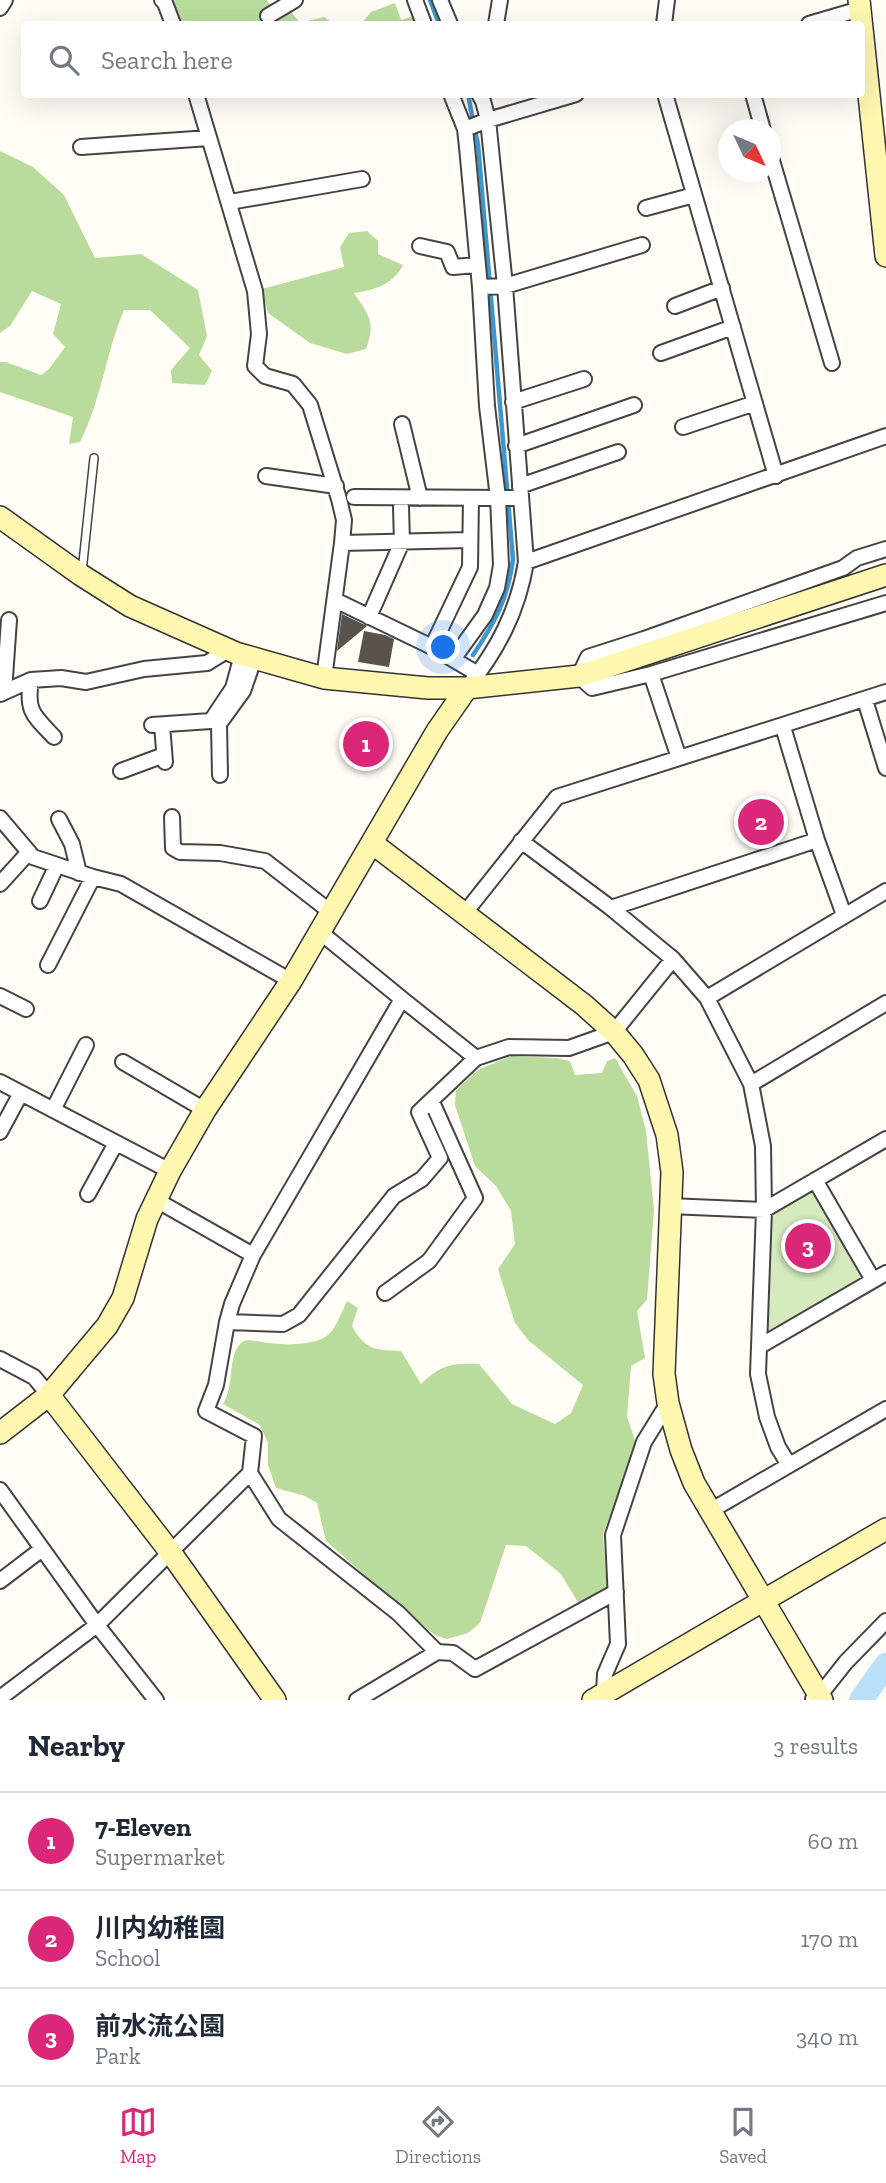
<!DOCTYPE html>
<html lang="en">
<head>
<meta charset="utf-8">
<style>
	:root { --surface:#fff; --page:#f6f6f7; --text:#1f2937; --muted:#747a83; --line:#e0e1e3; --accent:#db2777 }
	body { margin:0; font-family:"Zilla Slab","Noto Sans JP",serif; background:var(--page); color:var(--text) }
	.compass { position:absolute; left:718px; top:119px; width:63px; height:63px; border-radius:50%; background:var(--surface); box-shadow:0 7px 28px #0002; rotate:134deg }
	.you { position:absolute; left:444px; top:648px; width:24px; height:24px; margin:-18px; border:5px solid #fff; border-radius:50%; background:#1a73e8; box-shadow:0 0 0 10px #1a73e833 }
	.badge { display:grid; place-items:center; width:46px; height:46px; border-radius:50%; background:var(--accent); color:#fff; font-size:23px; font-weight:700 }
	.pin { position:absolute; translate:-50% -50%; border:4px solid #fff; box-shadow:0 2px 7px #0006 }
	.list { margin:0; padding:0; list-style:none }
	h2 { display:flex; justify-content:space-between; align-items:center; height:91px; margin:0; padding:0 28px; font-size:30px }
	h2 small { font-size:23px; font-weight:400; color:var(--muted) }
	.list li { display:grid; grid-template-columns:46px 1fr auto; gap:21px; align-items:center; box-sizing:border-box; height:98px; padding:0 28px; border-top:2px solid var(--line) }
	.list b { display:block; font-size:26px; white-space:nowrap }
	.list p { margin:0; font-size:23px; white-space:nowrap; color:var(--muted) }
	.list em { font-size:23px; font-style:normal; color:var(--muted) }
	.icon { flex:none; width:38px; height:38px; fill:none; stroke:currentColor; stroke-width:2; stroke-linecap:round; stroke-linejoin:round }
	.map { position:relative; flex:none; width:886px; height:1700px; overflow:hidden }
	.search { position:absolute; background:var(--surface); box-shadow:0 7px 28px #0002; left:21px; right:21px; top:21px; height:77px; display:flex; align-items:center; gap:18px; box-sizing:border-box; padding:0 24px; border-radius:7px; color:var(--muted); font-size:26px }
	.sheet { height:385px; background:var(--surface) }
	nav { display:flex; justify-content:space-around; align-items:center; box-sizing:border-box; height:98px; border-top:2px solid var(--line); background:var(--surface); font-size:19px; color:var(--muted) }
	nav a { display:grid; justify-items:center; gap:4px }
	nav .on { color:var(--accent) }
	.map>svg:first-child { display:block }
	.green { fill:#d5ebbd }
	.forest { fill:#b9dc9c }
	.lines { fill:none; stroke-linecap:round; stroke-linejoin:round }
	.stream { stroke:#3f96cf; stroke-width:4.5 }
	.river { stroke:#b9e0f7; stroke-width:24 }
	.building { fill:#5a524d }
	.lane-casing { stroke:#444; stroke-width:10 }
	.street-casing { stroke:#444; stroke-width:18 }
	.secondary-casing { stroke:#333; stroke-width:24 }
	.lane { stroke:#fff; stroke-width:7 }
	.street { stroke:#fff; stroke-width:14 }
	.secondary { stroke:#fff6b0; stroke-width:21 }
</style>
</head>
<body>
<div class="map">
<svg width="886" height="1700" viewBox="0 0 886 1700">
	<rect width="100%" height="100%" fill="#fffdf5"/>
	<!-- green -->
	<path class="green" d="M808,1192L817,1193L863,1274L861,1281L772,1332L765,1328L769,1218L773,1211Z"/>
	<!-- forest -->
	<path class="forest" d="M171,0H267L276,18L289,9L300,23L324,17L331,22V24H179Z
		M395,3L401,20L414,16L416,24H361L371,12Z
		M0,151L33,167L64,195L95,258L141,254L198,290L207,336L199,355L212,371L205,385L172,383L171,370L190,348L150,310H124C106,352 101,401 80,442L69,444L73,417L0,392V362H6L41,375L49,369L65,347L53,334L61,304L32,291L10,326L0,333Z
		M367,231L378,241V254L403,265C393,285 374,290 354,293C369,316 376,321 366,349L347,354L310,343L268,313L262,289L344,267L340,247L349,233Z
		M511,1056L556,1058L570,1061L575,1075L602,1073L607,1061L615,1058L637,1096L646,1131L654,1210L647,1300L637,1311L645,1358L631,1366L627,1417L637,1446L603,1534L607,1589L579,1604L561,1574L526,1546L506,1545L480,1623L468,1633L447,1639L435,1635L402,1608L326,1541L317,1503L305,1496L276,1488L268,1465V1443L260,1425L223,1404C235,1386 227,1356 241,1343C246,1338 255,1341 262,1342C280,1345 315,1347 329,1334C337,1326 342,1311 347,1301L358,1308L352,1326C365,1350 375,1350 401,1351L421,1384C441,1365 451,1363 479,1364L512,1404L555,1424L571,1413L583,1385L529,1341L515,1323L498,1269L515,1244L511,1211L496,1186L475,1166L455,1105L456,1090L478,1070Z"/>
	<g class="lines">
		<!-- stream -->
		<path class="stream" d="M430,0L439,24
			M468,94L473,121
			M473,655C495,622 508,599 513,559L478,144L475,130"/>
		<!-- river -->
		<path class="river" d="M861,1700L886,1665"/>
	</g>
	<!-- building -->
	<path class="building" d="M342,614L367,626L337,651Z
		M364,631L385,635L394,639L389,667L358,662Z
		M368,723L383,756L380,758L382,762L365,770L348,732Z"/>
	<g class="lines">
		<defs>
			<path id="lane" d="M82,572L94,458"/>
			<path id="street" d="M162,0L165,3L173,24
				M415,0L424,24
				M440,0L450,24
				M0,8L5,0
				M268,16L295,0
				M496,24L500,0
				M664,24L667,0
				M809,24L860,9
				M196,94L255,291L259,334L255,366L265,376L293,384L310,405L339,499L344,520L342,543L324,678
				M451,94L465,129L467,147L480,287L487,406L498,498L501,565L497,588L485,615L454,658
				M665,94L776,476
				M753,94L763,130
				M465,129L488,120L576,94
				M81,147L209,138
				M770,154L832,363
				M230,202L362,179
				M646,208L694,195
				M420,246L447,252L453,267L477,265
				M480,287L505,286L642,245
				M675,306L722,288
				M661,353L733,327
				M513,402L584,379
				M402,424L420,498
				M683,427L755,403
				M516,446L634,405
				M266,476L336,486
				M520,486L618,452
				M354,497L521,498
				M342,543L470,540
				M886,549L857,558L843,568L644,639L588,657L579,676L592,688L651,674L886,603
				M526,562L886,436
				M335,600L432,647L478,674
				M369,617L402,542L401,507
				M432,647L470,567L471,498
				M651,674L679,758
				M31,680C26,711 33,715 54,737
				M467,688C498,649 518,611 526,562L505,286L488,120L483,101L479,94
				M4,692L9,620
				M0,694L31,680L61,678L86,682L144,669L207,663L228,650
				M865,700L886,768
				M152,725L211,721L233,688L242,655
				M162,725L165,762
				M783,727L817,840L844,915
				M121,771L164,755
				M220,775L219,724L243,691L254,659
				M172,817L173,848L180,852L220,853L265,861L332,913
				M0,818L33,857L93,877L121,884L291,981
				M59,819L72,844L79,873
				M521,841L611,908L673,959L707,998L751,1084L763,1146L764,1210L758,1374L767,1417L778,1447L789,1465
				M0,884L29,852
				M40,901L57,865
				M611,908L817,840
				M464,914L557,797L886,692
				M320,932L402,999L253,1255L232,1304L227,1322L283,1324L299,1315L394,1196L422,1179L440,1158L419,1112L476,1058L509,1047L569,1048L614,1032L673,959
				M48,965L93,877
				M0,996L26,1009
				M707,998L886,891
				M402,999L476,1058
				M123,1062L205,1110
				M0,1082L170,1171
				M751,1084L886,1003
				M53,1110L86,1045
				M0,1132L21,1093
				M815,1180L873,1280
				M88,1194L116,1143
				M156,1200L253,1255
				M669,1206L764,1210L886,1139
				M385,1293L429,1261L475,1198L432,1102
				M760,1346L886,1273
				M0,1359L34,1377L49,1395
				M250,1473L279,1519L398,1613L437,1652
				M0,1490L97,1625L156,1700
				M710,1511L886,1409
				M0,1581L42,1549
				M604,1693L605,1674L618,1644L613,1535L644,1442L668,1403
				M0,1698L97,1625L250,1473L254,1436L206,1411L216,1385L227,1322
				M813,1699L819,1696L846,1662L886,1621
				M357,1700L437,1652L453,1653L475,1669L616,1592"/>
			<path id="secondary" d="M859,0L886,256
				M0,517L81,575L130,606L236,653L324,678L428,688H467L579,676L886,575
				M372,843L584,1005L614,1032L633,1055L649,1080L667,1135L672,1172L664,1374L668,1403L681,1450L694,1483L822,1700
				M49,1395L171,1553L275,1700
				M0,1433L49,1395L107,1326L123,1298L147,1219L170,1171L205,1110L291,981L437,731L467,688
				M593,1700L886,1529"/>
		</defs>
		<!-- lane casing -->
		<use href="#lane" class="lane-casing"/>
		<!-- street casing -->
		<use href="#street" class="street-casing"/>
		<!-- secondary casing -->
		<use href="#secondary" class="secondary-casing"/>
		<!-- lane -->
		<use href="#lane" class="lane"/>
		<!-- street -->
		<use href="#street" class="street"/>
		<!-- secondary -->
		<use href="#secondary" class="secondary"/>
	</g>
</svg>
<svg class="compass" viewBox="-18 -18 36 36"><path d="M0-13l5 13h-10z" fill="#e53935"/><path d="M0 13l5-13h-10z" fill="#747a83"/></svg>
<div class="you"></div>
<div class="pin badge" style="left:366px;top:744px">1</div>
<div class="pin badge" style="left:761px;top:822px">2</div>
<div class="pin badge" style="left:808px;top:1246px">3</div>
<div class="search"><svg class="icon" aria-label="search" viewBox="0 0 24 24"><circle cx="10" cy="10" r="6"/><path d="M15 15l6 6"/></svg>Search here</div>
</div>
<section class="sheet">
<h2>Nearby<small>3 results</small></h2>
<ul class="list">
<li><span class="badge">1</span><div><b>7-Eleven</b><p>Supermarket</p></div><em>60 m</em></li>
<li><span class="badge">2</span><div><b>川内幼稚園</b><p>School</p></div><em>170 m</em></li>
<li><span class="badge">3</span><div><b>前水流公園</b><p>Park</p></div><em>340 m</em></li>
</ul>
</section>
<nav>
<a class="on"><svg class="icon" aria-label="map" viewBox="0 0 24 24"><path d="M3 6l6-2 6 2 6-2v14l-6 2-6-2-6 2zM9 4v14M15 6v14"/></svg>Map</a>
<a><svg class="icon" aria-label="directions" viewBox="0 0 24 24"><path d="M12 3l9 9-9 9-9-9zM9 14v-3h6M13 9l2 2-2 2"/></svg>Directions</a>
<a><svg class="icon" aria-label="saved" viewBox="0 0 24 24"><path d="M7 4h10v16l-5-4-5 4z"/></svg>Saved</a>
</nav>
</body>
</html>
